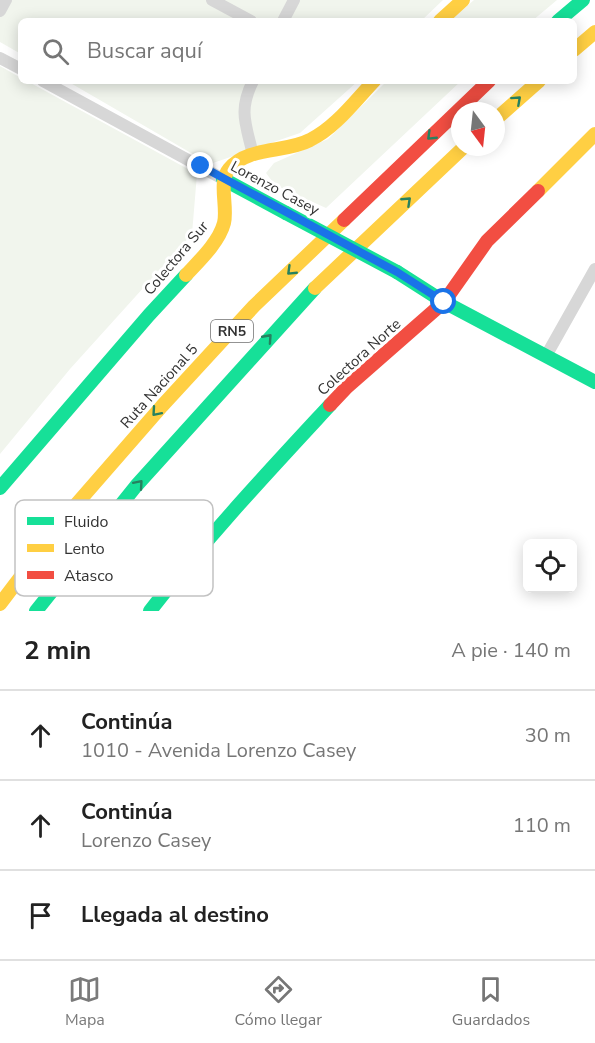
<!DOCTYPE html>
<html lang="es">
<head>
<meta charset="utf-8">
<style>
	:root { --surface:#fff; --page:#f2f2f2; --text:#222; --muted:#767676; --line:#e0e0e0; --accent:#7a7a7a }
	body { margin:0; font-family:"Nunito Sans",sans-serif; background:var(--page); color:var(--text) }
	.controls { position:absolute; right:18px; bottom:18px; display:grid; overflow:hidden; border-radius:9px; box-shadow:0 3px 15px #0003 }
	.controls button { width:54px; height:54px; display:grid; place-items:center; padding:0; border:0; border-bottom:2px solid var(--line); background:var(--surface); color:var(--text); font:30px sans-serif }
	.compass { position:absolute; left:451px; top:102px; width:54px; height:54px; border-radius:50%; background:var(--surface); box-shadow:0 3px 15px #0003; rotate:165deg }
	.stop { position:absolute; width:18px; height:18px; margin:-14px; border:4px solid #1a73e8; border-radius:50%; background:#fff }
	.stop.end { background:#1a73e8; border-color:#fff; box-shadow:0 2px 6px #0008 }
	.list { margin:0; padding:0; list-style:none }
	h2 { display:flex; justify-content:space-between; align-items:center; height:78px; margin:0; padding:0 24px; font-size:26px }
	h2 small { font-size:20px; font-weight:400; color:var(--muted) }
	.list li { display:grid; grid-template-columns:39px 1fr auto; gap:18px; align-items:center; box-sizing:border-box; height:90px; padding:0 24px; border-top:2px solid var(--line) }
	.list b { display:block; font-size:22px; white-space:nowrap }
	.list p { margin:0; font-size:20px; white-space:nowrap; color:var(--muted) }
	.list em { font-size:20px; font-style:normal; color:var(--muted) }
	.icon { flex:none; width:33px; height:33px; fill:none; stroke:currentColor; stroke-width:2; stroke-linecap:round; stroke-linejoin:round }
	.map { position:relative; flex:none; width:595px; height:611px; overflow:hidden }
	.search { position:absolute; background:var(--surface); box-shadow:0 3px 15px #0003; left:18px; right:18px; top:18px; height:66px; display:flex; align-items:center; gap:15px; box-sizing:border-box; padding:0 21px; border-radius:9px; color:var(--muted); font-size:22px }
	.sheet { height:348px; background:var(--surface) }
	nav { display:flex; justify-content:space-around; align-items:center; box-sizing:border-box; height:84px; border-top:2px solid var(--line); background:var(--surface); font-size:16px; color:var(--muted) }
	nav a { display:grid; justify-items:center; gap:3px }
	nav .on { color:var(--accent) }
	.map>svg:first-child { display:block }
	.green { fill:#f1f5ed }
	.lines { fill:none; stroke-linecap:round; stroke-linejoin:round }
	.street { stroke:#d7d7d7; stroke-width:12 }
	.fast { stroke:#16e098; stroke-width:14 }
	.slow { stroke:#ffcf43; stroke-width:14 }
	.jam { stroke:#f24e42; stroke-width:14 }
	.fast-bridge { stroke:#16e098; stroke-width:14 }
	.oneway { stroke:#268160 }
	.route { stroke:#1a73e8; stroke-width:8 }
	.labels { text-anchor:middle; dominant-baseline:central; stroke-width:6; stroke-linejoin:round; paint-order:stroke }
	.shield { fill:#fff; stroke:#707070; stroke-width:1.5 }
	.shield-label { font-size:14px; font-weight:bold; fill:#333 }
	.street-label { font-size:15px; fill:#333; stroke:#fff }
	.key { fill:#fff; stroke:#c2c2c2; stroke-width:1.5 }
	.key-label { font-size:16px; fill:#333 }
</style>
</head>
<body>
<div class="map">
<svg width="595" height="611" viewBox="0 0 595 611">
	<rect width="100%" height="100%" fill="#fff"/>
	<!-- green -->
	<path class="green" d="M0,0H443L421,21H21V54L0,42Z
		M474,0H557L532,21H450Z
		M0,66L21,78V81H27L197,174L192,234L70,369L0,454Z
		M67,81H358L300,133L210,164Z
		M387,81H461L326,208L275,185L266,173L274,163L328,139Z"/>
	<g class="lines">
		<!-- street -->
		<path class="street" d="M212,0L251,21
			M0,11L6,0
			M283,21L294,0
			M0,58L21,69
			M43,81L223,179
			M253,155C246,124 238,111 253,81
			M546,356L595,269"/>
		<!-- fast -->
		<path class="fast" d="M558,21L583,0
			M223,179L286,213
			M397,272L444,302L595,382
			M0,488L149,315L186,275
			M36,611L136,486L315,288
			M150,611C206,538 268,472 330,405"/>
		<!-- slow -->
		<path class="slow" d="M440,21L463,0
			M574,50L595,32
			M496,119L539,81
			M538,191L595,134
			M186,275C200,260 219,242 224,223C228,207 218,182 229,169C248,146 286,153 310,140C335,128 355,101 374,81
			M315,288L464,147
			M0,604L73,508L162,406L254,306L344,220"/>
		<!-- jam -->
		<path class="jam" d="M344,220L489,81
			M330,405L347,387L444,302L487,241L538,191"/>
		<!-- fast-bridge -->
		<path class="fast-bridge" d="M286,213L397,272"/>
	</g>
	<!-- one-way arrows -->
	<defs><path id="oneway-chevron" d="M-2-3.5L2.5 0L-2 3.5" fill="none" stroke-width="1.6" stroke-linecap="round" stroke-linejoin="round" transform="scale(1.5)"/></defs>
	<g class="oneway">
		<use href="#oneway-chevron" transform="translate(517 100) rotate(-42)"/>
		<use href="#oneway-chevron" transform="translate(431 136) rotate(136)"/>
		<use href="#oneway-chevron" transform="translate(407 201) rotate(-43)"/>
		<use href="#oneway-chevron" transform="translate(291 271) rotate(136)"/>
		<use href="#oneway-chevron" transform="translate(268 338) rotate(-48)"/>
		<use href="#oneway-chevron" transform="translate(156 412) rotate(131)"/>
		<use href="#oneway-chevron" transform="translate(139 484) rotate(-49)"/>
	</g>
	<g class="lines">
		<!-- route -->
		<path class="route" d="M201,166L397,272L444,302"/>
	</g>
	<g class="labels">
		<!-- shield labels -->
		<rect class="shield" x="211" y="320" width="42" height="22" rx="4.5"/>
		<g class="shield-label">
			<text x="232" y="331">RN5</text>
		</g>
		<!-- street labels -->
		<g class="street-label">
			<text transform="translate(275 188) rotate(28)">Lorenzo Casey</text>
			<text transform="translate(176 258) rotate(-50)">Colectora Sur</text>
			<text transform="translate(359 357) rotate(-42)">Colectora Norte</text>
			<text transform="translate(159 386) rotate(-48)">Ruta Nacional 5</text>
		</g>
	</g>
	<!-- legend -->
	<rect x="15" y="500" width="198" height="96" rx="9" class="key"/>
	<rect x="27" y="517" width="27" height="8" fill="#16e098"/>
	<rect x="27" y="544" width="27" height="8" fill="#ffcf43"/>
	<rect x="27" y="571" width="27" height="8" fill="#f24e42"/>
	<g class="key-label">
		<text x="64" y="527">Fluido</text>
		<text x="64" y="554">Lento</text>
		<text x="64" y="581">Atasco</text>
	</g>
</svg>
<div class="controls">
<button><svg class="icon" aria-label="locate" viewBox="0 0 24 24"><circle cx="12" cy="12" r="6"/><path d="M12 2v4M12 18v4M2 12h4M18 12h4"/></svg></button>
</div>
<svg class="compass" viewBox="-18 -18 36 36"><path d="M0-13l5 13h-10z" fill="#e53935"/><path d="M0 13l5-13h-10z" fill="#767676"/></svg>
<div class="stop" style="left:444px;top:302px"></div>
<div class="stop end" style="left:201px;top:166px"></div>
<div class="search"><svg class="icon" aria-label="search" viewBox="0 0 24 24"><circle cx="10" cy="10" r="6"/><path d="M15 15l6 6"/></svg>Buscar aquí</div>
</div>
<section class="sheet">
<h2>2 min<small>A pie · 140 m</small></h2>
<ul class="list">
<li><svg class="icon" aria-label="ahead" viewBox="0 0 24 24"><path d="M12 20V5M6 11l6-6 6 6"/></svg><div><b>Continúa</b><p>1010 - Avenida Lorenzo Casey</p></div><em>30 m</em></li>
<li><svg class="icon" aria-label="ahead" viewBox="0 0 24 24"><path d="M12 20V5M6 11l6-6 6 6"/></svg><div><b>Continúa</b><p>Lorenzo Casey</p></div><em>110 m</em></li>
<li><svg class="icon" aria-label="arrive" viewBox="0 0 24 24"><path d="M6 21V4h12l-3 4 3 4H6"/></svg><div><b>Llegada al destino</b></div></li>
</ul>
</section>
<nav>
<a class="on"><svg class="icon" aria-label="map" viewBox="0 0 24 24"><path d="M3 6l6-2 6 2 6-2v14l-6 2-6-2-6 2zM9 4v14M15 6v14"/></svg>Mapa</a>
<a><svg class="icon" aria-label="directions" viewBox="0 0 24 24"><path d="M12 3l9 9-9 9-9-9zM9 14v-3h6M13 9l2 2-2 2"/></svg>Cómo llegar</a>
<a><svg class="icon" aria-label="saved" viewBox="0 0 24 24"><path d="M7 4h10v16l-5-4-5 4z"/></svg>Guardados</a>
</nav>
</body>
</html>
